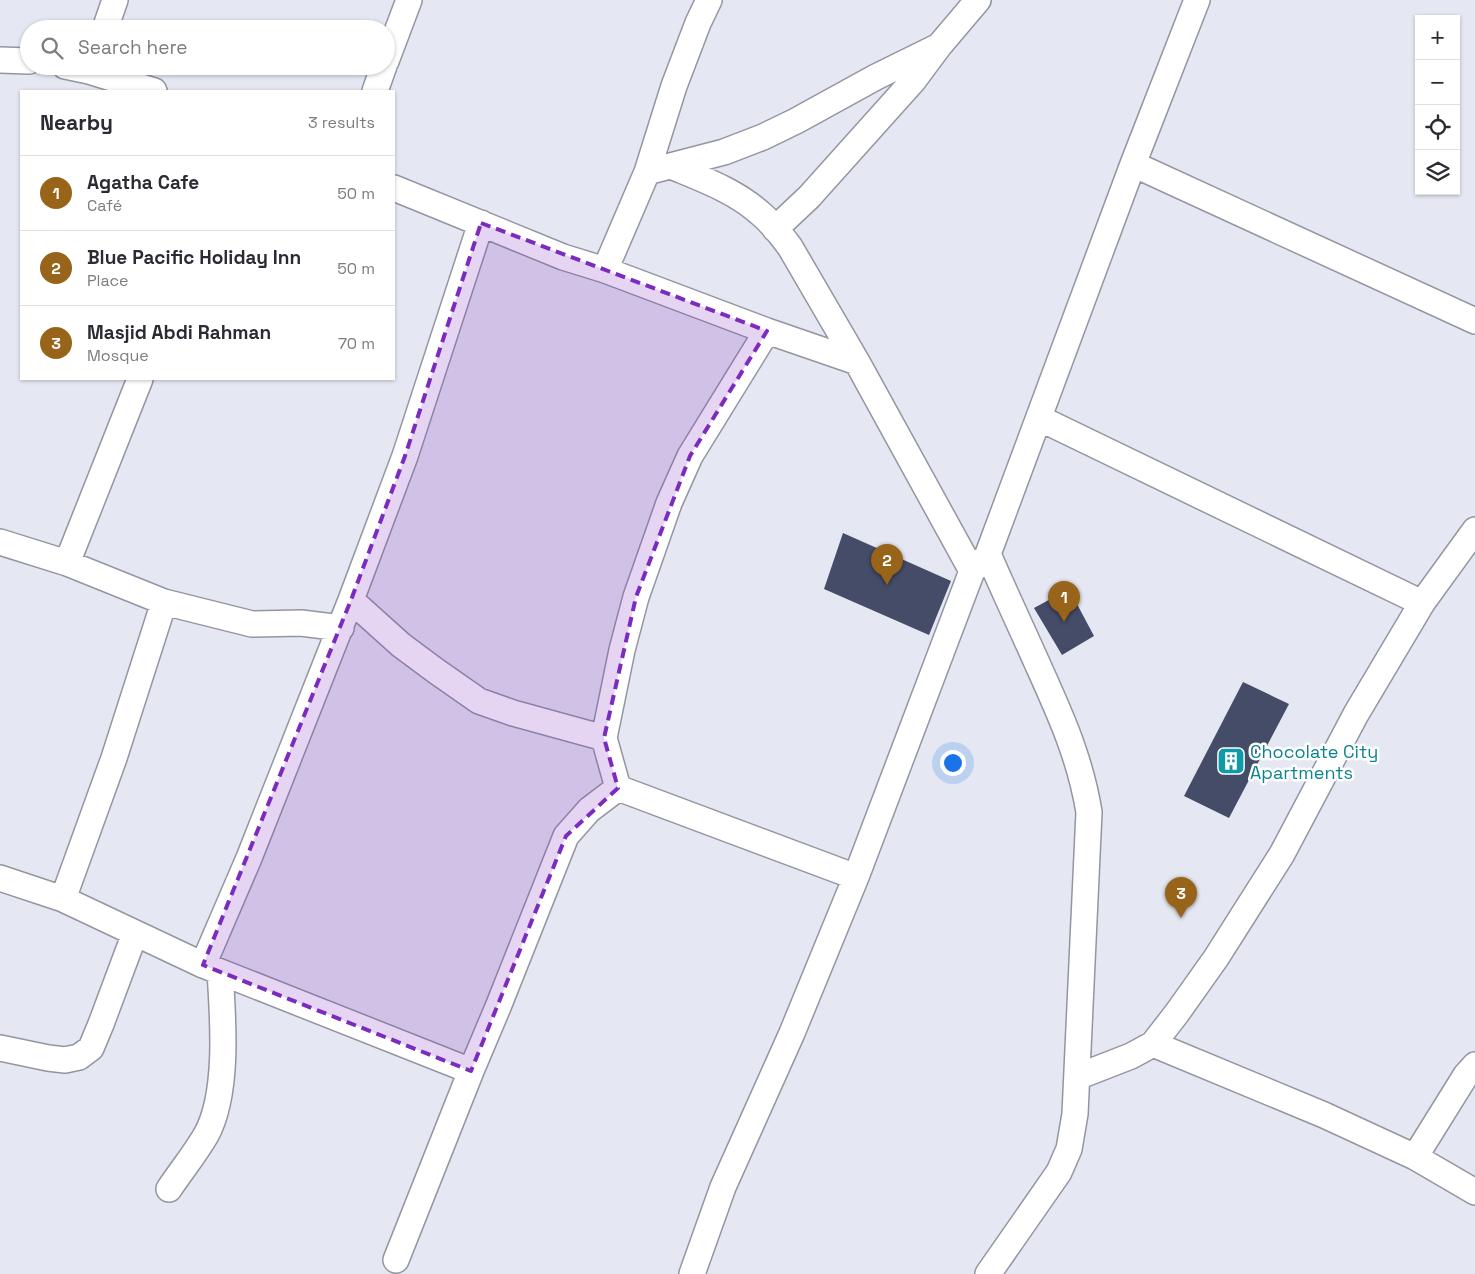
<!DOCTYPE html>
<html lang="en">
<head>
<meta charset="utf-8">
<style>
	:root { --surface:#fff; --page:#f2f2f3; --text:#2b2b33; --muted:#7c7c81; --line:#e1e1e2; --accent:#98641a }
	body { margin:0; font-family:"Space Grotesk",sans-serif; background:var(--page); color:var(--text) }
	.controls { position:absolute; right:15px; top:15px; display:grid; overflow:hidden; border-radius:0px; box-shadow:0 1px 4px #0004 }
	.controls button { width:45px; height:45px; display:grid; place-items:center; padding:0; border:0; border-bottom:1px solid var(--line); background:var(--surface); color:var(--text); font:25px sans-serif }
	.you { position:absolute; left:952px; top:762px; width:18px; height:18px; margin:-12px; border:4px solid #fff; border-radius:50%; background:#1a73e8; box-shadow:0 0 0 8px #1a73e833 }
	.badge { display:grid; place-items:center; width:32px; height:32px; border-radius:50%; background:var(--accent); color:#fff; font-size:16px; font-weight:700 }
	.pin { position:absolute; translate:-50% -41px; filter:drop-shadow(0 1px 2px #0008) }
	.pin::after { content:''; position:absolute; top:26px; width:18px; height:15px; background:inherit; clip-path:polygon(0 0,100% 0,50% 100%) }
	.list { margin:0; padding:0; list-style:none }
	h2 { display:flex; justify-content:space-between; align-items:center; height:65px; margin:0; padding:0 20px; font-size:21px }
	h2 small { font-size:16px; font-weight:400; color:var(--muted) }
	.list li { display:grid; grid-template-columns:32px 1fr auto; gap:15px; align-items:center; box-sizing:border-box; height:75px; padding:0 20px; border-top:1px solid var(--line) }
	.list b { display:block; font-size:19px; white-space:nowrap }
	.list p { margin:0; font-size:16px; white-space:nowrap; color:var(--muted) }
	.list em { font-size:16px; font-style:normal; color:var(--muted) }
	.icon { flex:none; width:28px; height:28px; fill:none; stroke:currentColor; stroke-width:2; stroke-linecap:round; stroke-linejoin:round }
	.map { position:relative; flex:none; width:1475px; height:1274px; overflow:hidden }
	.search { position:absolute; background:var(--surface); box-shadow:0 1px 4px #0004; left:20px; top:20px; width:375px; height:55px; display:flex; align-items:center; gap:12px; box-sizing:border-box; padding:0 18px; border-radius:28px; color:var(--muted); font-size:19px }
	.panel { position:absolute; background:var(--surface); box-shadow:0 1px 4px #0004; left:20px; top:90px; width:375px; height:290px; border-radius:0px }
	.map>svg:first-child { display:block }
	.building { fill:#444c67 }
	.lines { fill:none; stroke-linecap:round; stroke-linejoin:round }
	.minor-casing { stroke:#9396a0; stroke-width:28 }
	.minor { stroke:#fff; stroke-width:25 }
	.marked { fill:#7b2cbf; fill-opacity:0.2; stroke:#7b2cbf; stroke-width:4; stroke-dasharray:10 6; stroke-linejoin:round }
	.labels { text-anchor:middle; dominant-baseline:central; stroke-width:5; stroke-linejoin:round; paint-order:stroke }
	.culture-label { font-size:18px; fill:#0d838f; stroke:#fff; text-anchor:start }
</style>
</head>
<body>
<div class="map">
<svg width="1475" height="1274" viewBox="0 0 1475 1274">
	<rect width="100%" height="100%" fill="#e5e8f2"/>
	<!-- building -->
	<path class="building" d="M843,533L951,581L929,635L824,589Z
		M1069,589L1094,636L1062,655L1034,608Z
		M1243,682L1289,704L1229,818L1184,796Z"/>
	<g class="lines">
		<defs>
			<path id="minor" d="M105,29L115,0
				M0,60L29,61
				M386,61L409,0
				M65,66L89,71L154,91
				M375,91L384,66
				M1133,164L1475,321
				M671,166C702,179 736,191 761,214C772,223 781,235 790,247L857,362L972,571L983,560
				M647,172L724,152L763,137L796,121L876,77L939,46
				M394,188L563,257L605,270L767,331L857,362
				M775,229L809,197L913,81L939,46L978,0
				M605,270L647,172L674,86L698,23L709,0
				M1039,418L1422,603
				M0,542L67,563L164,602L252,624L301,623L341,628
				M67,563L140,379
				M351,600L401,645L436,671L479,701L513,713L604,738
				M618,788L604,738L622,650L636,597L669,503L690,456L767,331
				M618,788L856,877
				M0,878L63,899L203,965L471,1071
				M63,899L114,758L164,602
				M203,965L249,858L351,600L405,456L481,223
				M1153,1044L1324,1115L1415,1157L1475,1192
				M0,1048L48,1058L65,1060L79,1057L91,1048L101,1024L135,933
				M1077,1077L1131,1056L1153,1044L1177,1013L1216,958L1282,854L1356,714L1422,603L1475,530
				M1415,1157L1466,1075L1475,1065
				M169,1189C181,1171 195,1154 206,1135C229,1094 223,1018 220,972
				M396,1260L471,1071L498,1007L566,836L589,810L618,788
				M692,1274L723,1187L792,1033L856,877L972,571
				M988,1274L1059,1172L1069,1149L1075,1114L1089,812C1080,757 1060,714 1037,663C1021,627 1004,591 988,554L1133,164L1197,0"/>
		</defs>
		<!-- minor casing -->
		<use href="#minor" class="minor-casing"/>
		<!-- minor -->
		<use href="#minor" class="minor"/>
	</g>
	<!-- marked area -->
	<path class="marked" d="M481,223L767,331L690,456L636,597L604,738L618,788L566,836L471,1071L203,965L351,600L405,456Z"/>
	<!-- icons -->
	<defs>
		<symbol id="building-square" viewBox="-11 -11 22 22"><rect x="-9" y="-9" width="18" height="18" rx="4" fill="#0f9aa8" stroke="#fff"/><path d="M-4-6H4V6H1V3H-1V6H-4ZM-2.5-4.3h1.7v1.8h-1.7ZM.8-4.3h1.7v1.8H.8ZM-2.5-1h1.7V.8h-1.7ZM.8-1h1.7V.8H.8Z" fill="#fff"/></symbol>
	</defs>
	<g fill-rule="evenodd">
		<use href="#building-square" x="1215" y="745" width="32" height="32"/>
	</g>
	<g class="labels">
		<!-- culture labels -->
		<g class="culture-label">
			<text x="1250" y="751">Chocolate City<tspan x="1250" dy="21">Apartments</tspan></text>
		</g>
	</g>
</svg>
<div class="controls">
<button>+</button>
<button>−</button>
<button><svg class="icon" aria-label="locate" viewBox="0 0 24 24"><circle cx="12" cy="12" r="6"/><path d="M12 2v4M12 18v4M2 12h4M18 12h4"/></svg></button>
<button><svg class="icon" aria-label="layers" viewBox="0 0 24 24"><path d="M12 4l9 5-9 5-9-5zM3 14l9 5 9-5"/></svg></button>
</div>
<div class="you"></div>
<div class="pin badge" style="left:1064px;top:622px">1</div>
<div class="pin badge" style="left:887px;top:585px">2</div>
<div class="pin badge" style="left:1181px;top:918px">3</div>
<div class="search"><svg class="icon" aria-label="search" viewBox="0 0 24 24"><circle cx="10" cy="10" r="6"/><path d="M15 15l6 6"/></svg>Search here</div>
<section class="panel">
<h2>Nearby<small>3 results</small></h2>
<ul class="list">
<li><span class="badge">1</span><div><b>Agatha Cafe</b><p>Café</p></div><em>50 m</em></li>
<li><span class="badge">2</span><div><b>Blue Pacific Holiday Inn</b><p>Place</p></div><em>50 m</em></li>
<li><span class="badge">3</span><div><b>Masjid Abdi Rahman</b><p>Mosque</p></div><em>70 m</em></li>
</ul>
</section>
</div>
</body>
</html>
